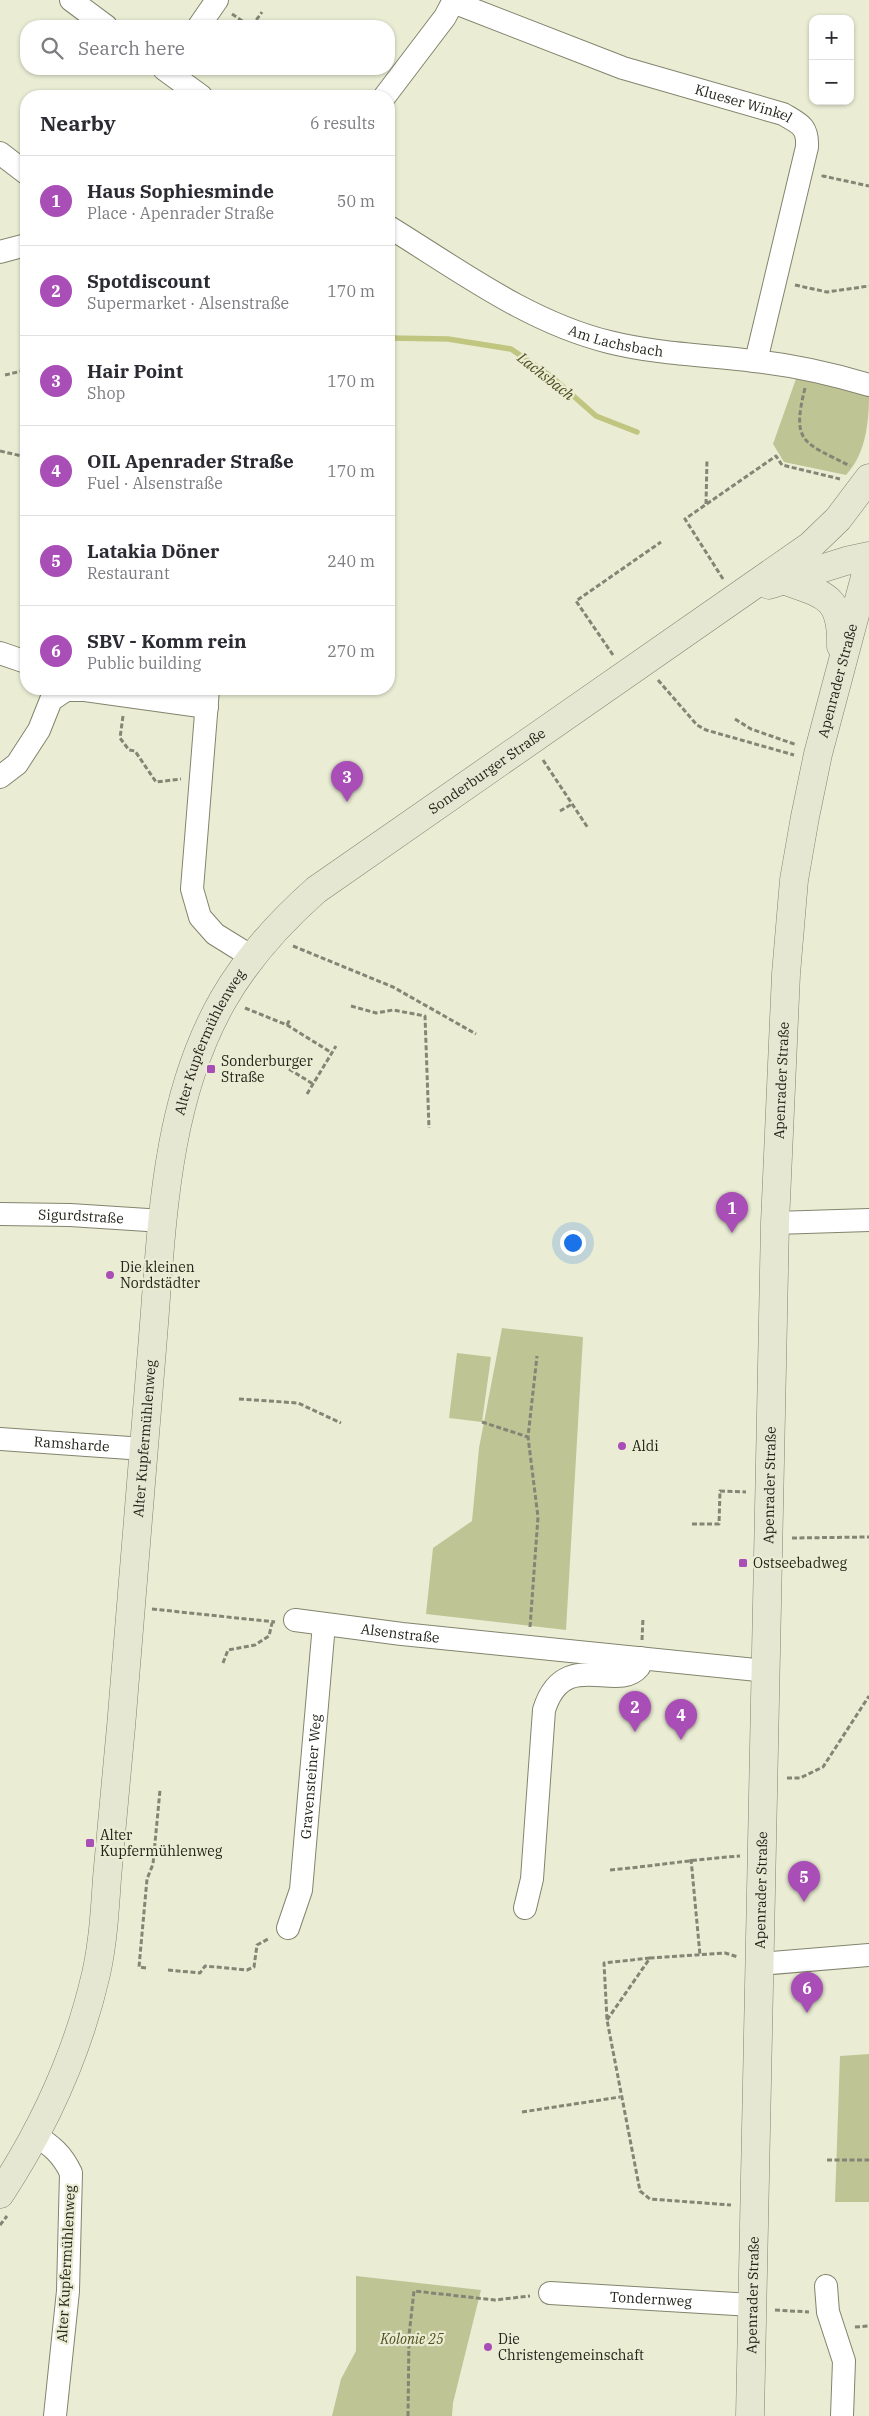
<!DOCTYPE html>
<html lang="en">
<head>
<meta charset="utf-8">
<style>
	:root { --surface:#fff; --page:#f2f2f3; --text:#2b2b33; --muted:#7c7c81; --line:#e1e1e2; --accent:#a94db7 }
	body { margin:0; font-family:"IBM Plex Serif",serif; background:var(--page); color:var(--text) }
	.controls { position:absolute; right:15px; top:15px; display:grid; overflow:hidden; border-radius:10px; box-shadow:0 1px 4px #0004 }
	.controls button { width:45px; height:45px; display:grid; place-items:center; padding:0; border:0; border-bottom:1px solid var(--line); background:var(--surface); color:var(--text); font:25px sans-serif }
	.you { position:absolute; left:572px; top:1242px; width:18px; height:18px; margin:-12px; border:4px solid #fff; border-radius:50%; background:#1a73e8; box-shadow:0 0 0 8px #1a73e833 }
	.badge { display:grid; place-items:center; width:32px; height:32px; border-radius:50%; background:var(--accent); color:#fff; font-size:16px; font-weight:700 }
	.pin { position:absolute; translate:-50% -41px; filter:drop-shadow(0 1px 2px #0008) }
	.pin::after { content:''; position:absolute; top:26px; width:18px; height:15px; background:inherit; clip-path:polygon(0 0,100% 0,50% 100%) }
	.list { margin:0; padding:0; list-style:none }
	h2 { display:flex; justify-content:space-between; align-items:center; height:65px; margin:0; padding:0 20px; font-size:21px }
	h2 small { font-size:16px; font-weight:400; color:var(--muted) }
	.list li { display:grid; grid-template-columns:32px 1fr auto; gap:15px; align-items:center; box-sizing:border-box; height:90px; padding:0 20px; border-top:1px solid var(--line) }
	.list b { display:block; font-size:19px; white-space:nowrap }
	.list p { margin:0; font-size:16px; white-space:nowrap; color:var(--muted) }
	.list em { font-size:16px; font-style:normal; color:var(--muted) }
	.icon { flex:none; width:28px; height:28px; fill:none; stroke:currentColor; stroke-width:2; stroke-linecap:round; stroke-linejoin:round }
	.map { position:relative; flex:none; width:869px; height:2416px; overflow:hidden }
	.search { position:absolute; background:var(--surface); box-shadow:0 1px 4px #0004; left:20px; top:20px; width:375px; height:55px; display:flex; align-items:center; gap:12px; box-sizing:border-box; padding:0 18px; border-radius:20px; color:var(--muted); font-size:19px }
	.panel { position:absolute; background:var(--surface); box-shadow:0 1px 4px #0004; left:20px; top:90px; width:375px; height:605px; border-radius:20px }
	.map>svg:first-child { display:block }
	.green { fill:#bfc495 }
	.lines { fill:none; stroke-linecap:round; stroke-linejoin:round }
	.stream { stroke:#c0c680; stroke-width:5.5 }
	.street-casing { stroke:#82846d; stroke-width:24 }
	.secondary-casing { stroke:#82846d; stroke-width:29 }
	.path { stroke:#848575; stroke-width:3; stroke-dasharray:5 2.5; stroke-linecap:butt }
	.street { stroke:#fff; stroke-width:22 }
	.secondary { stroke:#e6e7d2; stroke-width:28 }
	.poi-dot { fill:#a94db7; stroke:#eaedd4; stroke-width:2 }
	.labels { text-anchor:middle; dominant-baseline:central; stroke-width:4.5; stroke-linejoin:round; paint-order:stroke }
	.street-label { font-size:14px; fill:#24241b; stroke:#eaedd4 }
	.poi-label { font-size:14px; fill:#24241b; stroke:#eaedd4; text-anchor:start }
	.park-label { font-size:14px; font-style:italic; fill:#4d501d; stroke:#eaedd4 }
	.water-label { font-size:15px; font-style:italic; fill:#4b4e1b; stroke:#eaedd4 }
</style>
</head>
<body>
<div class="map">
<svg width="869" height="2416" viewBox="0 0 869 2416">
	<rect width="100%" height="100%" fill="#eaedd4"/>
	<!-- green -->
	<path class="green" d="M797,376L869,397C869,424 865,455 846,475L784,462L773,444Z
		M502,1328L583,1337L566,1630L426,1614L433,1548L472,1521L479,1448Z
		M457,1353L491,1357L482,1422L449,1418Z
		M869,2054V2202H835L840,2056Z
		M356,2276L481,2290L453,2403L452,2416H332L341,2379L356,2351Z"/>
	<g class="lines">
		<!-- stream -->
		<path class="stream" d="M389,338L448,339L511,349L552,377L596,416L637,432"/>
		<defs>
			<g id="street">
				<path d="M71,0L106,26"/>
				<path id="s1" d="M453,2L623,68L783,114C800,124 808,126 807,147L756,361"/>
				<path d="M199,26L217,0"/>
				<path d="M164,69L201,96"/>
				<path d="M385,96L445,17L454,0"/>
				<path d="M0,153L26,173"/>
				<path id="s2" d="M389,227C459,270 528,322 609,342C657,354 705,355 754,361C793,365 832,374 869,385"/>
				<path d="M0,252L26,245"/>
				<path d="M0,653L26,662"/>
				<path d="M208,689L192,889L200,917L215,934L252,957"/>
				<path d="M0,777L17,764L39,730L51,700L66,690H85L207,707"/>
				<path id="s3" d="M0,1214L70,1215L163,1221"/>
				<path d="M775,1223L869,1220"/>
				<path id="s4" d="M0,1439L144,1449"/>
				<path id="s5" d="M295,1620L402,1634L766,1671"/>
				<path d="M525,1908L532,1879L544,1710C564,1646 617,1694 639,1667L640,1658"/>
				<path id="s6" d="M288,1928L301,1890L324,1624"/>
				<path d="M760,1964L869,1955"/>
				<path d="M35,2135C52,2146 62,2154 71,2173L68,2291L55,2416"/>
				<path d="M826,2286L828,2312L844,2361L842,2416"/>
				<path id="s7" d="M550,2293L752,2305"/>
			</g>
			<g id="secondary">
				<path d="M783,580C825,595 842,596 841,646"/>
				<path d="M769,585L846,561L869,556"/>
				<path id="s8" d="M0,2194C44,2127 78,2052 96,1974C103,1943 105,1909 107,1878C112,1827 116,1777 121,1727C132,1601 141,1475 152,1349C162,1232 163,1105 223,1000C247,958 280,922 316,890L810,546L838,519L869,478"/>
				<path id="s9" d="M750,2416L775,1223L786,974L794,880L805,817L818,754L869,562"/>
			</g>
		</defs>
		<!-- street casing -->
		<use href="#street" class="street-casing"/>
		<!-- secondary casing -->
		<use href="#secondary" class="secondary-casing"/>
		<!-- path -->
		<path class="path" d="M232,14L250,26
			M252,26L262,12
			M822,177L823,176L869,186
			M795,285L827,292L869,286
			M5,375L26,370
			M805,388C791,444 804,442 850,466
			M0,451L26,457
			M706,504L707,459
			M723,579L685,519L776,456L782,465L840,479
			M613,655L576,601L661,542
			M658,680L697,725L706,730L794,755
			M123,716L120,738L129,750L135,751L156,782L181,779
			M735,719L751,729L797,745
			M543,760L588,828
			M560,811L572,804
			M293,946L393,987L476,1034
			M351,1006L376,1013L393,1010L425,1016L429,1128
			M245,1008L287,1025L332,1053
			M287,1025L290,1019
			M289,1069L313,1084
			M307,1094L336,1046
			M239,1399L298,1403L341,1423
			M482,1422L528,1437
			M692,1524H719L720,1491L746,1492
			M792,1538L869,1537
			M152,1609L275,1622
			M530,1627L538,1517L528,1437L537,1356
			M642,1640L643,1618
			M223,1663L228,1650L255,1645L269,1636L272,1623
			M787,1778H800L823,1767L869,1696
			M691,1859L700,1955
			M610,1870C654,1866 696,1859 740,1856
			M650,1958L604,1963L607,2020L640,2191L650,2199L731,2205
			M146,1968L139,1967L147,1879L153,1864L160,1790
			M168,1970L200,1973L205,1966L247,1970L254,1967L257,1945L270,1938
			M607,2020L650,1958L725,1953L738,1957
			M522,2112L620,2097
			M827,2160H869
			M0,2225L7,2216
			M775,2310L809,2312
			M855,2327L869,2326
			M408,2416L409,2335L414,2291L495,2300L530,2296"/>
		<!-- street -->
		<use href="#street" class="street"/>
		<!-- secondary -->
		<use href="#secondary" class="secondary"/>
	</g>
	<!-- markers -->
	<g class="poi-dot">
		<rect x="206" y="1064" width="10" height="10" rx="2.5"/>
		<circle cx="110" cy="1275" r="5"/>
		<circle cx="622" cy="1446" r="5"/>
		<rect x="738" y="1558" width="10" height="10" rx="2.5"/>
		<rect x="85" y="1838" width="10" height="10" rx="2.5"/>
		<circle cx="488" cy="2347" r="5"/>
	</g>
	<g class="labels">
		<!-- street labels -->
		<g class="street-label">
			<text stroke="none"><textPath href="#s1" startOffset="308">Klueser Winkel</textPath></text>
			<text stroke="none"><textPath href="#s2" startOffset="256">Am Lachsbach</textPath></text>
			<text stroke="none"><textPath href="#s9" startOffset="1741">Apenrader Straße</textPath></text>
			<text stroke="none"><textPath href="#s8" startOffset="1581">Sonderburger Straße</textPath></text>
			<text stroke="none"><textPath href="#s8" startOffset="1184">Alter Kupfermühlenweg</textPath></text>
			<text stroke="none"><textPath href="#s9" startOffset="1336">Apenrader Straße</textPath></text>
			<text stroke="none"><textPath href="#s3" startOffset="81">Sigurdstraße</textPath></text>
			<text stroke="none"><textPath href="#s8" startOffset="779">Alter Kupfermühlenweg</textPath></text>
			<text stroke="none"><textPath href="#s4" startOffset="72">Ramsharde</textPath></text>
			<text stroke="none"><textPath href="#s9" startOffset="931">Apenrader Straße</textPath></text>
			<text stroke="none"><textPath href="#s5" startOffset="106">Alsenstraße</textPath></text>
			<text stroke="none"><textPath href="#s6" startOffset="154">Gravensteiner Weg</textPath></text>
			<text stroke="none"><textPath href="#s9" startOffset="526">Apenrader Straße</textPath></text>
			<text transform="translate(66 2264) rotate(-87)">Alter Kupfermühlenweg</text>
			<text stroke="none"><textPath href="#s9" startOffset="121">Apenrader Straße</textPath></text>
			<text stroke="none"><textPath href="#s7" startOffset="101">Tondernweg</textPath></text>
		</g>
		<!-- poi labels -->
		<g class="poi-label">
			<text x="221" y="1061">Sonderburger<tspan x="221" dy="16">Straße</tspan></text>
			<text x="120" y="1267">Die kleinen<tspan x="120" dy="16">Nordstädter</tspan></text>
			<text x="632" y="1446">Aldi</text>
			<text x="753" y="1563">Ostseebadweg</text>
			<text x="100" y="1835">Alter<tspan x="100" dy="16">Kupfermühlenweg</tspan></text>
			<text x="498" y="2339">Die<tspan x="498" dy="16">Christengemeinschaft</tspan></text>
		</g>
		<!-- park labels -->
		<g class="park-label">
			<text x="412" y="2339">Kolonie 25</text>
		</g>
		<!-- water labels -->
		<g class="water-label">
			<text transform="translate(546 376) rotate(38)">Lachsbach</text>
		</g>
	</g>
</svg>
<div class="controls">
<button>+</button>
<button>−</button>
</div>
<div class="you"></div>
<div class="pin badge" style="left:732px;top:1233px">1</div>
<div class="pin badge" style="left:635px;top:1732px">2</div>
<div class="pin badge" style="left:347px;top:802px">3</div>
<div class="pin badge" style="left:681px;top:1740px">4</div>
<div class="pin badge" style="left:804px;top:1902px">5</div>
<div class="pin badge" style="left:807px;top:2013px">6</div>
<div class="search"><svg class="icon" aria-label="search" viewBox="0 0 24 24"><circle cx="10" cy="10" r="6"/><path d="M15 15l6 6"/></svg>Search here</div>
<section class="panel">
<h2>Nearby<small>6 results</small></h2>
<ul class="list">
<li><span class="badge">1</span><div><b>Haus Sophiesminde</b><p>Place · Apenrader Straße</p></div><em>50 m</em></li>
<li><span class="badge">2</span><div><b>Spotdiscount</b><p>Supermarket · Alsenstraße</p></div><em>170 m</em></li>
<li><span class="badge">3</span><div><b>Hair Point</b><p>Shop</p></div><em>170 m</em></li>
<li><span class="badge">4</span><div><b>OIL Apenrader Straße</b><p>Fuel · Alsenstraße</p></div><em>170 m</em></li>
<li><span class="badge">5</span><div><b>Latakia Döner</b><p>Restaurant</p></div><em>240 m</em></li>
<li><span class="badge">6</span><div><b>SBV - Komm rein</b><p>Public building</p></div><em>270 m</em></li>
</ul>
</section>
</div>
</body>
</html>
